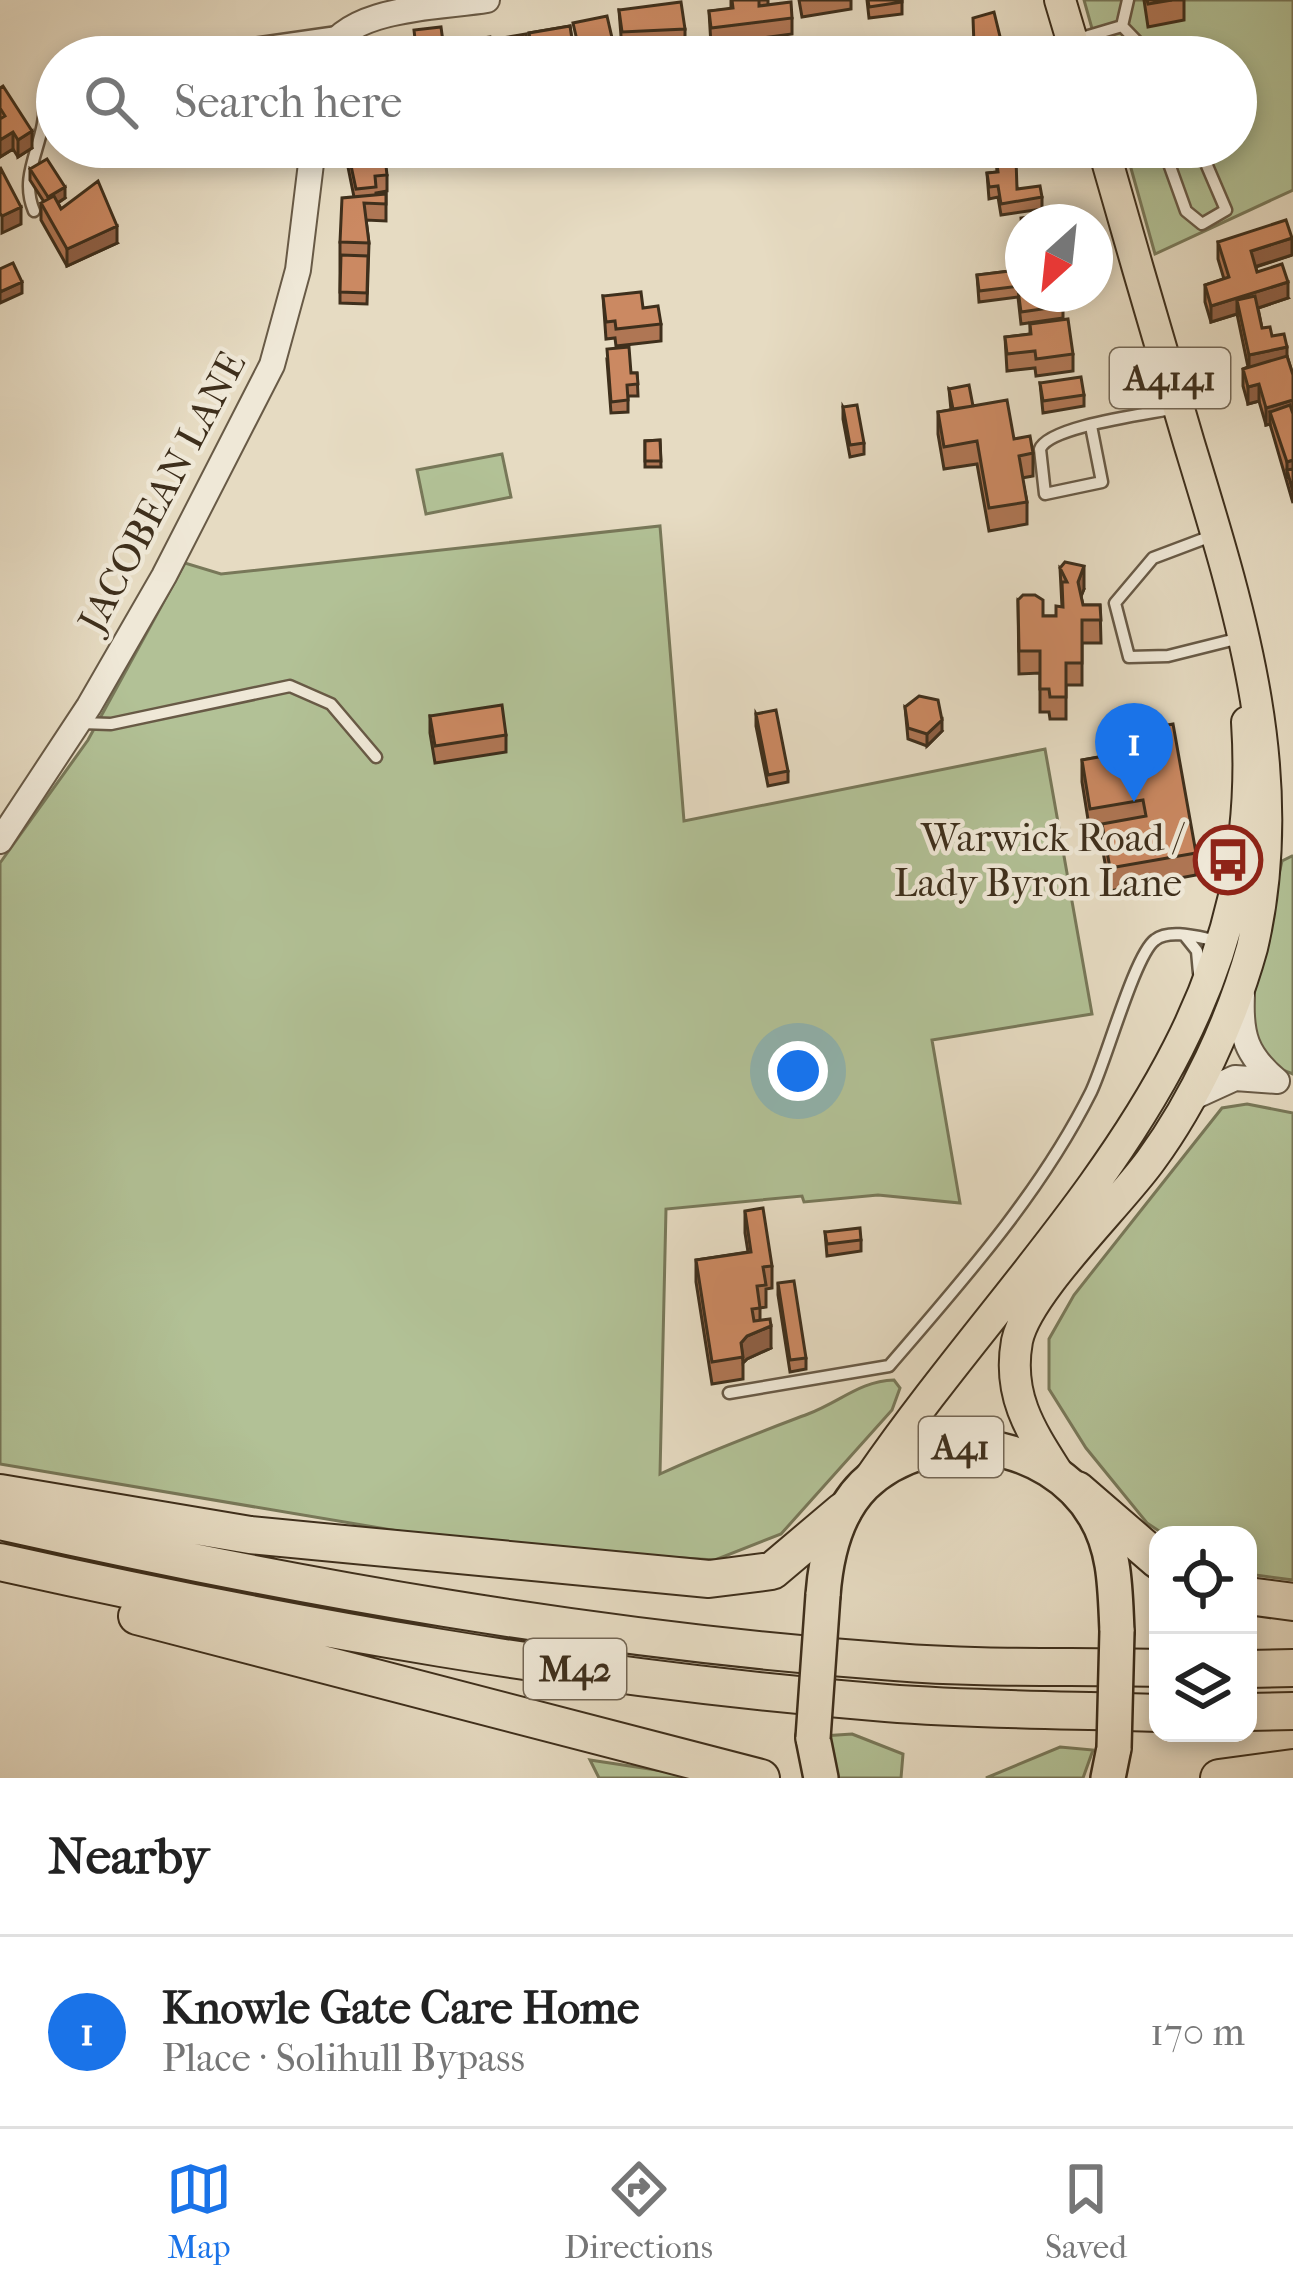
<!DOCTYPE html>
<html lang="en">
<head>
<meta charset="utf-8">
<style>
	:root { --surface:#fff; --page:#f6f6f6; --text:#222; --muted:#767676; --line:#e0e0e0; --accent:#1a73e8 }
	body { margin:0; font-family:"IM FELL French Canon",serif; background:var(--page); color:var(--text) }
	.controls { position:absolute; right:36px; bottom:36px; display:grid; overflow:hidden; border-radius:24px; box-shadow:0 6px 18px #0003 }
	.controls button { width:108px; height:108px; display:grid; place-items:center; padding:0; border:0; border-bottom:3px solid var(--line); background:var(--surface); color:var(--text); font:60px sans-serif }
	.compass { position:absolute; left:1005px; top:204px; width:108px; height:108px; border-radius:50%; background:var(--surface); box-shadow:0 6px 18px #0003; rotate:207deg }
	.you { position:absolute; left:798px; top:1071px; width:42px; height:42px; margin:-30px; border:9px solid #fff; border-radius:50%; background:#1a73e8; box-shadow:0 0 0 18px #1a73e833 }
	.badge { display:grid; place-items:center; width:78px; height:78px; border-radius:50%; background:var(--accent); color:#fff; font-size:39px; font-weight:700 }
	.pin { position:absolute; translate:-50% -99px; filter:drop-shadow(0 3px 6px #0008) }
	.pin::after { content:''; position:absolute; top:63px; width:42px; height:36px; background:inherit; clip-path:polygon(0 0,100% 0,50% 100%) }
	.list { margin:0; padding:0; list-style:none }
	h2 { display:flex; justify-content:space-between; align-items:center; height:156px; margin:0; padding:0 48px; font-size:51px }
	h2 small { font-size:39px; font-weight:400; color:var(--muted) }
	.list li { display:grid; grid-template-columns:78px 1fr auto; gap:36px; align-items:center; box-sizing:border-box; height:192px; padding:0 48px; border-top:3px solid var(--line) }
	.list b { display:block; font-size:45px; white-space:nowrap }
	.list p { margin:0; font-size:39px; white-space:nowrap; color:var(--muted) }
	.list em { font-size:39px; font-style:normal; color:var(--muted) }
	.icon { flex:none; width:66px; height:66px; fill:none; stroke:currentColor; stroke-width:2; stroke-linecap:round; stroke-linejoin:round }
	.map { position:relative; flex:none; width:1293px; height:1778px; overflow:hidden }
	.search { position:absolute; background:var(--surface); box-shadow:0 6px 18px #0003; left:36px; right:36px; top:36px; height:132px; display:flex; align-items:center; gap:30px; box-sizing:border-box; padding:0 42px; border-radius:66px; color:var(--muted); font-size:45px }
	.sheet { height:348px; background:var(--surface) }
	nav { display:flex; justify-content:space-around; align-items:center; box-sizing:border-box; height:168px; border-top:3px solid var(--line); background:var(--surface); font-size:33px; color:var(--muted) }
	nav a { display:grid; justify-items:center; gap:6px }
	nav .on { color:var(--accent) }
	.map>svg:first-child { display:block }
	.green { fill:#b2c196; stroke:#787859; stroke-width:3 }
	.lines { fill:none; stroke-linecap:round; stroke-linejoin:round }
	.service-casing { stroke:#685a46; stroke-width:15 }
	.tertiary-casing { stroke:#685a46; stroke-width:28 }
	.primary-casing { stroke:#3e2f1c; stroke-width:34 }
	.trunk-casing { stroke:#3e2f1c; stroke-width:38 }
	.motorway-casing { stroke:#3e2f1c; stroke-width:40 }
	.service { stroke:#efe8d7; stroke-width:10 }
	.tertiary { stroke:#efe8d7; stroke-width:24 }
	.primary { stroke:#e6dbc2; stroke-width:30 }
	.trunk { stroke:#e6dbc2; stroke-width:33 }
	.motorway { stroke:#e6dbc2; stroke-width:36 }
	.trunk-bridge-casing { stroke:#3e2f1c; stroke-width:38; stroke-linecap:butt }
	.trunk-bridge { stroke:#e6dbc2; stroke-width:33 }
	.wall { fill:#af7654; stroke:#3e2f1c; stroke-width:3 }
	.shaded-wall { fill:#8e6045; stroke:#3e2f1c; stroke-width:3 }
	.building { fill:#cb8962; stroke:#3e2f1c; stroke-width:3 }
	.labels { text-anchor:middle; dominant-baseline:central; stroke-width:9; stroke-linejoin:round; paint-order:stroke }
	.shield { fill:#efe8d7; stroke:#736654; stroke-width:3 }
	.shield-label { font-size:36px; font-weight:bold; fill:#3e2f1c }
	.street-label { font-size:39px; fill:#3e2f1c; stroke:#efe8d7 }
	.poi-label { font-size:39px; fill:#3e2f1c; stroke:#efe8d7; text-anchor:end }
</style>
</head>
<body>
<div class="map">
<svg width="1293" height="1778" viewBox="0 0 1293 1778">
	<rect width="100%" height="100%" fill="#e6dbc2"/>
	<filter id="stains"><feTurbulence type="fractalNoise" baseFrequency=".00167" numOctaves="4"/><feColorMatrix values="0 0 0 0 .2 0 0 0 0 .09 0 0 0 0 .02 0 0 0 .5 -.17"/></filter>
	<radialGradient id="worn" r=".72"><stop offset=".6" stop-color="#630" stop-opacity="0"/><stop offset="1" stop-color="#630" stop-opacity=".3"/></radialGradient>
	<!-- green -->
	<path class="green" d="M1084,0H1293V190L1155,254L1125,147H1236V57H1100Z
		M502,454L511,497L426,514L417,470Z
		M660,526L684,821L1045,749L1092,1014L932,1040L960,1203L878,1195L804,1202L802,1196L666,1209L660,1474C709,1451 758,1433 808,1414C840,1402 860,1381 894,1380L900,1388L892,1410L781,1534L715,1560L487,1546L0,1464V863L88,740L185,563L221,574Z
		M1292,856L1293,857V1074C1286,1071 1274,1067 1268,1062C1232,1028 1273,904 1282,861Z
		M1247,1104L1293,1113V1580L1248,1574V1535H1165L1147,1523L1086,1448L1049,1389V1339L1074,1295L1222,1108Z
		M852,1734L903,1754L901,1778H831L823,1736Z
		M1060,1747L1093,1750L1083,1778H986Z
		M590,1760L696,1776L700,1778H599Z"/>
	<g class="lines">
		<defs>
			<path id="service" d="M1122,26L1152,57
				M1075,40L1122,26L1128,0
				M162,57L337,32
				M1163,147L1186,211L1202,224L1226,210L1199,147
				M34,211C17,171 49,141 44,97L57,92
				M1091,426L1102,482L1045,494L1040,449C1049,426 1148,414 1176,408
				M1214,535L1153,558L1115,603L1129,657L1168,656L1240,638
				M81,723L111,724L290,686L331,704L376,757
				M1185,936L1197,951L1199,973
				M729,1393L889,1366C963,1280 1040,1194 1091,1092C1106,1061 1135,954 1155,940C1170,928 1201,938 1218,941"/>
			<path id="tertiary" d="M325,57C345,6 440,8 487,0
				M0,841L89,706L164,576L272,365L298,270L313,147
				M1242,995C1240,1035 1246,1055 1277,1081
				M1189,1099L1235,1078L1277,1081"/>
			<path id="primary" d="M1060,0L1077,57
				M1059,1475C1031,1431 1007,1396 1017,1341C1027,1292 1119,1205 1151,1160C1195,1100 1232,1020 1252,948C1293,775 1239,607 1189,443C1160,344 1131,246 1103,147
				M869,1479C1038,1234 1269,1050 1247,722"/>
			<path id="trunk" d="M823,1595C826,1556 835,1514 864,1485C930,1422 1049,1438 1095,1516C1116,1551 1115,1592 1117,1631
				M813,1738L821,1778
				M1108,1778L1114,1748"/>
			<path id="motorway" d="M1077,1490L1158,1560
				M0,1493L250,1535L709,1579L772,1571L843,1511
				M0,1521C295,1587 593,1640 895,1662C982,1669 1071,1666 1158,1668
				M0,1562C292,1627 587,1679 886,1703C976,1710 1068,1710 1158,1713
				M1248,1596L1293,1602
				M137,1616L761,1778
				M1248,1669L1293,1668
				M1248,1712L1293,1711
				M1219,1778L1293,1768"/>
		</defs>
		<!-- service casing -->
		<use href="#service" class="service-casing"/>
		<!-- tertiary casing -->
		<use href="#tertiary" class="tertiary-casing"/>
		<!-- primary casing -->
		<use href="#primary" class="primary-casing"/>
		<!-- trunk casing -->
		<use href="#trunk" class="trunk-casing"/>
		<!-- motorway casing -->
		<use href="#motorway" class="motorway-casing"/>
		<!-- service -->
		<use href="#service" class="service"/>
		<!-- tertiary -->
		<use href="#tertiary" class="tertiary"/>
		<!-- primary -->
		<use href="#primary" class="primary"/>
		<!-- trunk -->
		<use href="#trunk" class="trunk"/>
		<!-- motorway -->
		<use href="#motorway" class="motorway"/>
		<defs>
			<path id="trunk-bridge" d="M813,1738L823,1595
				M1114,1748L1117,1631"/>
		</defs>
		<!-- trunk-bridge casing -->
		<use href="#trunk-bridge" class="trunk-bridge-casing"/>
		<!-- trunk-bridge -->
		<use href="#trunk-bridge" class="trunk-bridge"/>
	</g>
	<!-- wall -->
	<path class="wall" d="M731,0H768V5L792,18V34L711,45L709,11L731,9Z
		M799,0H851V9L802,17Z
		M867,0H902V14L869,18Z
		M1144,0H1184V20L1148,27Z
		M619,10L685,29V46L622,49Z
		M570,26L574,57H532L529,33Z
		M0,88L32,148L18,157L13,149L0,157Z
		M347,147L387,175V191L376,193V195L386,194V221L366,220L369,243L367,304L340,303V242L354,197L347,162Z
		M1000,147H1029V153L1013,156L1017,189L1042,197V209L1001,215L998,197L989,199L987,173L997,172L996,157L1002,156Z
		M30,169L65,198L58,203L61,209L117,243L67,266L41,220V203L44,202L30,180Z
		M1218,242L1292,255L1256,267L1257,272L1288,298L1258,308L1262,328L1272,336L1287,356L1293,375V503L1270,424L1266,425L1259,401L1248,404L1243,386V369L1248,367L1237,314L1211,322L1205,302V285L1224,279L1218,259Z
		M1018,270L1020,290L1063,306V318L1021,324L1018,297L979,302L977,275Z
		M603,296L643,308L661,324V341L616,346L615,338L606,339Z
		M1030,324L1073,354V371L1036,376L1035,368L1007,371L1005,337L1030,334Z
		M607,360L631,373H637L638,396H628V412L611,413Z
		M1040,383L1084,395V406L1043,413Z
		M949,389L1033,453V476L1022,478L1027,502V524L989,531L977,464L944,469L938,434V412L951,410Z
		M843,407L864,443V454L850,457L843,419Z
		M660,440L661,467H645V441Z
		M1060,568L1084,589L1081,596L1083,605H1100L1101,643H1082V685H1066V719H1050L1049,712H1040V673L1019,674L1018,600L1043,616H1056L1062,607Z
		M905,707L942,731L927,746L908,739Z
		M756,714L788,771V782L768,786L756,726Z
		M430,716L506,735V752L435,763L430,733Z
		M1134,731L1196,853V875L1110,891L1102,846V830L1090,832L1082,782V760L1134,751Z
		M745,1211L772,1266V1288L766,1289V1307L760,1308V1320L771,1348L747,1359L743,1363V1379L712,1384L696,1282V1260L748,1252L745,1233Z
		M825,1232L861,1240V1251L827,1256Z
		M778,1283L806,1358V1369L790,1372L778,1295Z"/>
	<!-- shaded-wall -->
	<path class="shaded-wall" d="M982,42V54L974,56V45Z
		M588,47V57H579V49Z
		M615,51V57H590Z
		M32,131V148L18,157V140Z
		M13,132V149L0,157V140Z
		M1003,147H1029V153L1003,159Z
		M65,187V198L48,209V197Z
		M21,207V224L2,233V216Z
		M117,226V243L67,266V249Z
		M1292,238V255L1251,268V251Z
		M22,282V293L0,303V292Z
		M1288,282V298L1240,314L1237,300V314L1211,322V306Z
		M1287,347V364L1249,372V355Z
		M1259,384V401L1248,404V387Z
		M1293,400V417L1270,412V424L1266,425V408Z
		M1293,460V477L1287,470V479V462Z
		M1084,566V589L1078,604V582Z
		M942,720V731L927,746V734Z
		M771,1326V1348L747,1359L743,1363L741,1343L747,1336Z"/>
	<!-- building -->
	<path class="building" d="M732,0H759V6L791,2L792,18L711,28L709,11L733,8Z
		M868,0H902V2L869,7Z
		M1147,0H1172L1148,4Z
		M681,2L685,29L622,32L619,10Z
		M994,12L1005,57H986L982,42L974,45L973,18Z
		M607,16L615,51L590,57L588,47L579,49L573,23Z
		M570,26L574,53L533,55L529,33Z
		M441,27L445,57H417L414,30Z
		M526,34L530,56L499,57L496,39Z
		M490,37L494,57H453L450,42L468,39L470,50L477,49L476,39Z
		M388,46L399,57H373Z
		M3,86L32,131L18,140L13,132L0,140V119L5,116L0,108V88Z
		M347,147H384L387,175L375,176L376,187L356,189Z
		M1010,154L1016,159L1017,189L1040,186L1042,197L1001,204L998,186L989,187L987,173L998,172L996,157Z
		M47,159L65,187L48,197L30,169Z
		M0,167L21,207L2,216L0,213Z
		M98,181L117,226L67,249L41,203L54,196L61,209Z
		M386,194V204L364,203L369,243L340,242L342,198Z
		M1050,214L1051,222H1023L1022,229L1021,218Z
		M1286,220L1292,238L1251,251L1257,272L1282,264L1288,282L1211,306L1205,285L1229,277L1218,242Z
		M341,255L368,256L367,293L340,292Z
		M13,263L22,282L0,292V269Z
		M1018,270L1020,286L979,291L977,275Z
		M1023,289V294H1062L1063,306L1021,312L1018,290Z
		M641,292L643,308L658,306L661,324L616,329L615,321L606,322L603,296Z
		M1255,296L1262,328L1270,327L1272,336L1284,334L1287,347L1249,355L1237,300Z
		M1068,319L1073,354L1036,359L1035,351L1007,354L1005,337L1031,334L1030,324Z
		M629,347L631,373H637L638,384L627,385L628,400L611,402L607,349Z
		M1287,356L1293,375V400L1266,408L1259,384L1248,387L1243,369Z
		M1081,377L1084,395L1043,401L1040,383Z
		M969,385L973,406L953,409L949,389Z
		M1007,400L1014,439L1030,436L1033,453L1019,456L1027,502L989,508L977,441L944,447L938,412Z
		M857,405L864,443L850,445L843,407Z
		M1290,405L1293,414V460L1287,462L1270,412Z
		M660,440L661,461H645V441Z
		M1293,469V492L1287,470Z
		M1065,562L1084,566L1078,582L1083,605H1100L1101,620H1082V663H1066V697H1050L1049,689H1040V651H1019L1018,600L1023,595H1035L1043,600V616H1056V606L1063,607L1062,582H1067L1060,568Z
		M919,696L938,700L942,720L927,734L908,728L905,707Z
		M502,705L506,735L435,746L430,716Z
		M776,710L788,771L768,775L756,714Z
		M1173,724L1196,853L1110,868L1102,824L1146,816L1143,800L1090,809L1082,760L1137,750L1134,731Z
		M763,1208L772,1266L763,1267L766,1285L757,1286L760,1308L752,1309L754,1321L770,1319L771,1326L747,1336L741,1343L743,1357L712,1362L696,1260L751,1252L745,1211Z
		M860,1228L861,1240L827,1244L825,1232Z
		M794,1281L806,1358L790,1360L778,1283Z"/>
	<!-- icons -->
	<defs>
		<symbol id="bus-ring" viewBox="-11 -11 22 22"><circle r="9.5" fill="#efe8d7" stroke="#8f2418" stroke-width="1.5"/><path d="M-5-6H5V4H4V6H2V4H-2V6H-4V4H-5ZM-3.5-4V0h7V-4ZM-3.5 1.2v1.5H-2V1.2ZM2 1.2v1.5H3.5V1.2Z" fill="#8f2418"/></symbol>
	</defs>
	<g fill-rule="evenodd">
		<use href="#bus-ring" x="1190" y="822" width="76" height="76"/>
	</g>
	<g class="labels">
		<!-- shield labels -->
		<g class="shield">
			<rect x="1110" y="348" width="120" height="60" rx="9"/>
			<rect x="919" y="1417" width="84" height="60" rx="9"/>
			<rect x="524" y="1639" width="102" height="60" rx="9"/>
		</g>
		<g class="shield-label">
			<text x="1170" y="378">A4141</text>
			<text x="961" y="1447">A41</text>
			<text x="575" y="1669">M42</text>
		</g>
		<!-- street labels -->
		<g class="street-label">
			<text transform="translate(162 492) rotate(-62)">JACOBEAN LANE</text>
		</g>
		<!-- poi labels -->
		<g class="poi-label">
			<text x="1182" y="838">Warwick Road /<tspan x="1182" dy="45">Lady Byron Lane</tspan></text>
		</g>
	</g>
	<rect width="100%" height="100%" filter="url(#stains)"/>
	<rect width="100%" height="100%" fill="url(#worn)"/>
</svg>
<div class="controls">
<button><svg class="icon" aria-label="locate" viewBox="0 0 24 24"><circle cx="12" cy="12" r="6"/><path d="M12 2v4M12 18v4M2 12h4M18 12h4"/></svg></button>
<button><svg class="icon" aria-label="layers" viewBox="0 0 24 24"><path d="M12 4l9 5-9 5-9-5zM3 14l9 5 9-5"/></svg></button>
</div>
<svg class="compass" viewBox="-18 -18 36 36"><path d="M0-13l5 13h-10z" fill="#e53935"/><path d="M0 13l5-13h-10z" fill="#767676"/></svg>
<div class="you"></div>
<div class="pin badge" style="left:1134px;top:802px">1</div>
<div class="search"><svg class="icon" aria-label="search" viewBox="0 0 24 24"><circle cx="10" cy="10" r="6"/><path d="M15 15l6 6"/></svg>Search here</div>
</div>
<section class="sheet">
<h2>Nearby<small></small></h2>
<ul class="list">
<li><span class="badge">1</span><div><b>Knowle Gate Care Home</b><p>Place · Solihull Bypass</p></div><em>170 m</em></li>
</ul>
</section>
<nav>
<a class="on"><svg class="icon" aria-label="map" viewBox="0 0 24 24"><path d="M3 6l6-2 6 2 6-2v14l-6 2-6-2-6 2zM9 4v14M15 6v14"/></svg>Map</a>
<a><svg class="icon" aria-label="directions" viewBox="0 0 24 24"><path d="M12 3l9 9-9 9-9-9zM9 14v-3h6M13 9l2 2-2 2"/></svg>Directions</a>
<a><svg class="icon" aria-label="saved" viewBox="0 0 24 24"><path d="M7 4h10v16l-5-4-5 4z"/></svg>Saved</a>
</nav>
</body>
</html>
